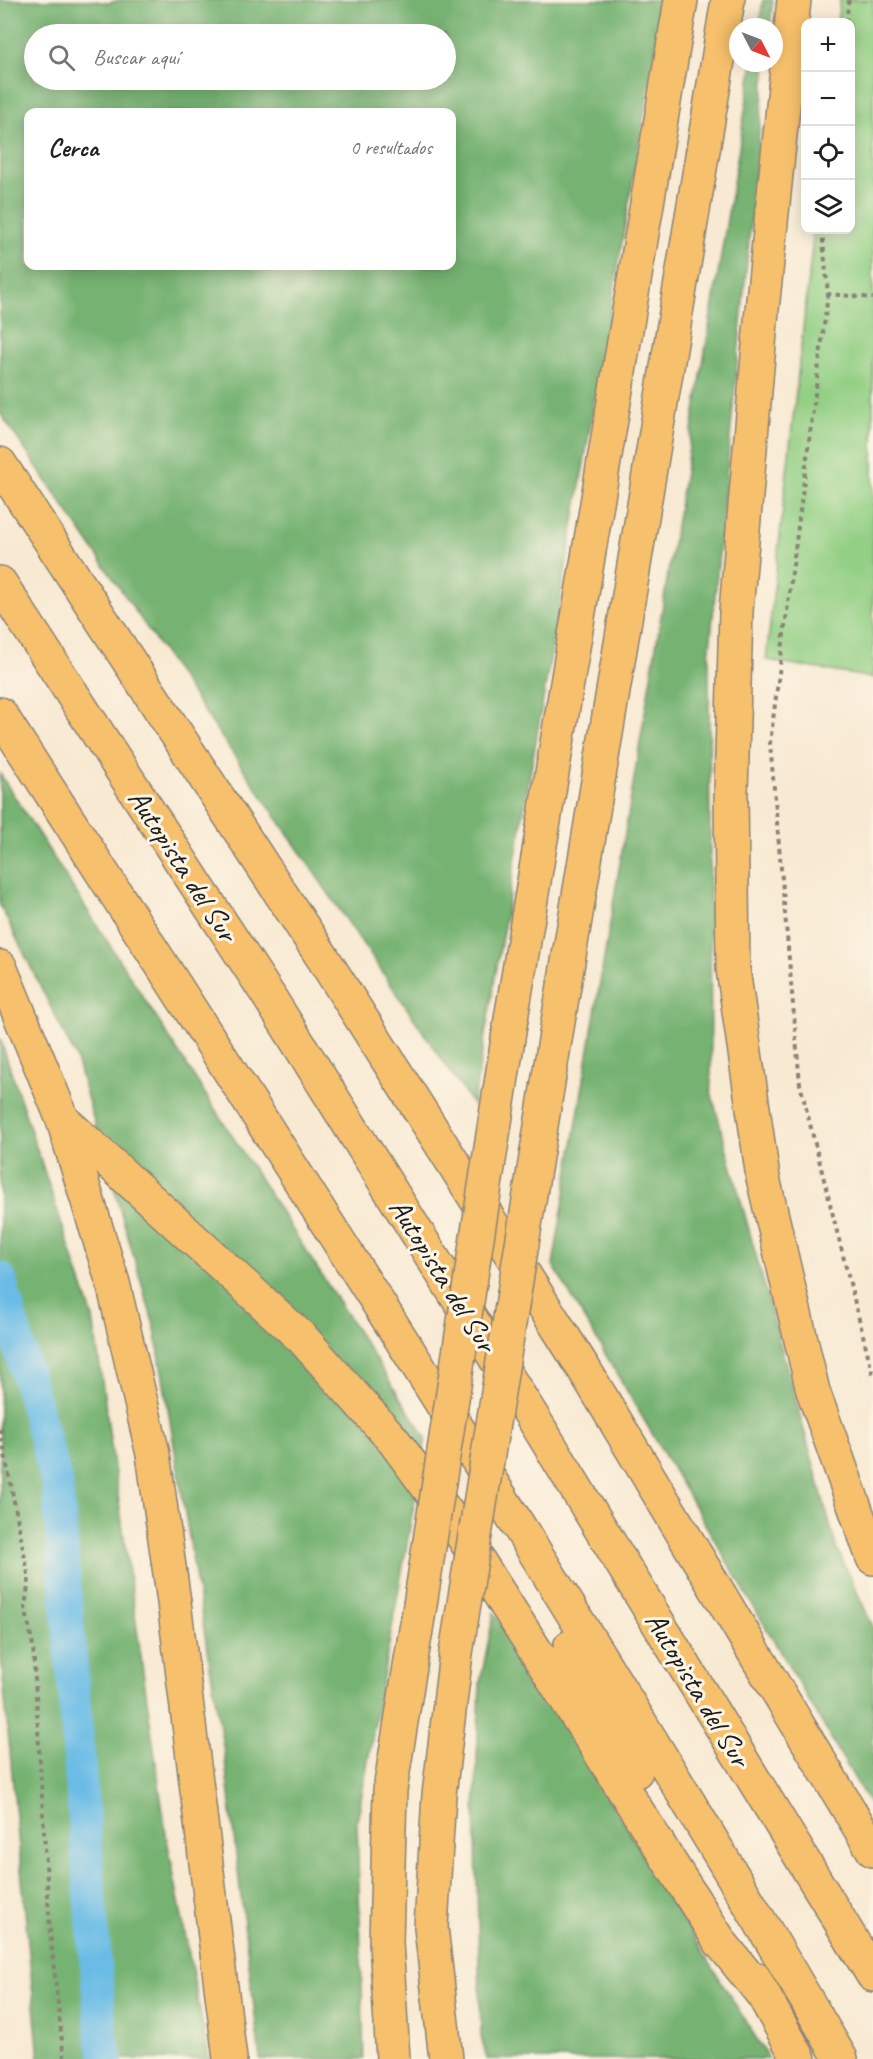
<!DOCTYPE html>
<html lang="es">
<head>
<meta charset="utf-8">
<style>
	:root { --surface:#fff; --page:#f2f2f2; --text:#202124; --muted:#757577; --line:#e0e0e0 }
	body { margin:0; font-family:Caveat,sans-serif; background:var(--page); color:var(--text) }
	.controls { position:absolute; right:18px; top:18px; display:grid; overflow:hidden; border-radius:12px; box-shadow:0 3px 15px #0003 }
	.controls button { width:54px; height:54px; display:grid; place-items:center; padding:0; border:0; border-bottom:2px solid var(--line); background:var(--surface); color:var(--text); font:30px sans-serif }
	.compass { position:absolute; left:729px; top:18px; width:54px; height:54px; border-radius:50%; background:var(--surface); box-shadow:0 3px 15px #0003; rotate:132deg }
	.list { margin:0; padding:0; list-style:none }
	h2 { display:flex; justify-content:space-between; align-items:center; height:78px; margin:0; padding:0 24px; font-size:26px }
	h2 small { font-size:20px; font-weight:400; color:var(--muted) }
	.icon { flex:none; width:33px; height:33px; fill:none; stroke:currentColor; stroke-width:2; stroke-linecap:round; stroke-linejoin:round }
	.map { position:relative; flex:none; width:873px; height:2059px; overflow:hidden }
	.search { position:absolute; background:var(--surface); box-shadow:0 3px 15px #0003; left:24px; top:24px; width:432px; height:66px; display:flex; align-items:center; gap:15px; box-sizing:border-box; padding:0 21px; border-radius:33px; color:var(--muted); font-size:22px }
	.panel { position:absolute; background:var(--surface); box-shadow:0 3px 15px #0003; left:24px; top:108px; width:432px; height:162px; border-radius:12px }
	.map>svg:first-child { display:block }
	.green { fill:#93cf84; stroke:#587650; stroke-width:1.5 }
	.forest { fill:#76b272; stroke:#496747; stroke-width:1.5; fill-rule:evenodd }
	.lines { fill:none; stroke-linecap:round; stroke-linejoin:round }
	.canal { stroke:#6bbce6; stroke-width:32 }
	.trunk-casing { stroke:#8a8277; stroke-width:36 }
	.motorway-casing { stroke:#8a8277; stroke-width:36 }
	.path { stroke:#8a8277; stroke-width:4; stroke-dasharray:4.5 4.5; stroke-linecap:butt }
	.trunk { stroke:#f7c06c; stroke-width:33 }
	.motorway { stroke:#f7c06c; stroke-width:33 }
	.motorway-bridge-casing { stroke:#8a8277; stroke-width:36; stroke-linecap:butt }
	.motorway-bridge { stroke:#f7c06c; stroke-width:33 }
	.labels { text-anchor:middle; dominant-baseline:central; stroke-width:6; stroke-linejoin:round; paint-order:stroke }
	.street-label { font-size:30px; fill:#1c1c1c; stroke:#fcf5e5 }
</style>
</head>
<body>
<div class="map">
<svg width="873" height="2059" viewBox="0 0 873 2059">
	<rect width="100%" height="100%" fill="#fcf5e5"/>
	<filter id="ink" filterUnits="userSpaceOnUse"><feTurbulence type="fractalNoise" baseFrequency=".0167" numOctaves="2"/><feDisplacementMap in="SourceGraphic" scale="12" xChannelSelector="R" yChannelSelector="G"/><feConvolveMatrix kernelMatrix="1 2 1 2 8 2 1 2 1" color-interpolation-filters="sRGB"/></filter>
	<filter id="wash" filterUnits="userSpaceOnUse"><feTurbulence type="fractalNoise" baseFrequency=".008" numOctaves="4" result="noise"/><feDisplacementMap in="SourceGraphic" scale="24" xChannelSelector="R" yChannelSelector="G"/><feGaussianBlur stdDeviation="1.35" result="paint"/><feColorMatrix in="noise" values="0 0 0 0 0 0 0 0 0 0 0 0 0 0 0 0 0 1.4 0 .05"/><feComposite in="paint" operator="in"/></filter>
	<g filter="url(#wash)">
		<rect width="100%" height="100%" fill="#f8e9d2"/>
		<!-- green -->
		<path class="green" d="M840,0H873V678L766,660L814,230H850V22H837Z"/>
		<!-- forest -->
		<path class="forest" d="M0,0H89L108,3L121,0H664L473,1105L0,413ZM34,34H446V80H34ZM452,112V266H28V112Z
			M763,0H773L770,27H759Z
			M753,63H766L709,658L711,1092L836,1546L873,1627V1810L553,1265Z
			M0,774L426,1438L357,1822L364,2059H260L224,1752L155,1329L75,1056L0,905Z
			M0,1038L93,1318L166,1834L209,2059H39L0,1647Z
			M494,1612L769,2059H487L481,2037L475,1810L480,1684Z"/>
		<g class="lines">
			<!-- canal -->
			<path class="canal" d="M0,1278L57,1483L102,2041L107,2059"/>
		</g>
	</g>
	<g filter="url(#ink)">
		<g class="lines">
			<defs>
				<path id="trunk" d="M511,1019L681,0
					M551,1064L728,0"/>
				<path id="motorway" d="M794,0L762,310L736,611L731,793L733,969L763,1178L813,1391L873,1558
					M0,464L323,958L584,1369L873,1850
					M0,583L268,995L538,1426L873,1975
					M0,714C286,1158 575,1602 841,2059
					M0,967L63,1120L113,1283L153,1454L174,1602L230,2059
					M63,1120L303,1339L394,1441L455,1524L721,1943L763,1995
					M570,1647L636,1771
					M754,1978L799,2059
					M393,2059L386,1942L390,1790L420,1605
					M446,2059L431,1927L439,1795L456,1653"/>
			</defs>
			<!-- trunk casing -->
			<use href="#trunk" class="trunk-casing"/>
			<!-- motorway casing -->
			<use href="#motorway" class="motorway-casing"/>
			<!-- path -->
			<path class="path" d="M846,22L849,0
				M822,230L828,294L873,298
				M828,294L770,743L800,1084L873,1375
				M0,1429L29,1579L25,1607L33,1646L50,1932L64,2059"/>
			<!-- trunk -->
			<use href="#trunk" class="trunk"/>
			<!-- motorway -->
			<use href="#motorway" class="motorway"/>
			<defs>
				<path id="motorway-bridge" d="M420,1605L511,1019
					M456,1653L551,1064"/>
			</defs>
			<!-- motorway-bridge casing -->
			<use href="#motorway-bridge" class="motorway-bridge-casing"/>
			<!-- motorway-bridge -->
			<use href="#motorway-bridge" class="motorway-bridge"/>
		</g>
	</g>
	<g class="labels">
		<!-- street labels -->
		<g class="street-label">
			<text transform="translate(183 865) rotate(57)">Autopista del Sur</text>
			<text transform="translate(443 1275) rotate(58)">Autopista del Sur</text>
			<text transform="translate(698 1689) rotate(59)">Autopista del Sur</text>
		</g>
	</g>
</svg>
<div class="controls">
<button>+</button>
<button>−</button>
<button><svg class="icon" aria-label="locate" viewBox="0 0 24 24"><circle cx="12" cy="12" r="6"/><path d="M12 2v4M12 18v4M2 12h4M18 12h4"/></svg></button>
<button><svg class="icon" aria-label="layers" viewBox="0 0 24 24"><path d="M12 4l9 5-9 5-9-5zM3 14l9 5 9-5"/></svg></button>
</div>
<svg class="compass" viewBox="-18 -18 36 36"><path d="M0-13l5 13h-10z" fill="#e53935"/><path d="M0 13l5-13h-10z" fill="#757577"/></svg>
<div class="search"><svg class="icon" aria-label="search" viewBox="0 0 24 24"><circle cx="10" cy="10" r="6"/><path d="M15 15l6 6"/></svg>Buscar aquí</div>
<section class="panel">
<h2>Cerca<small>0 resultados</small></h2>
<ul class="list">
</ul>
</section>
</div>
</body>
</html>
